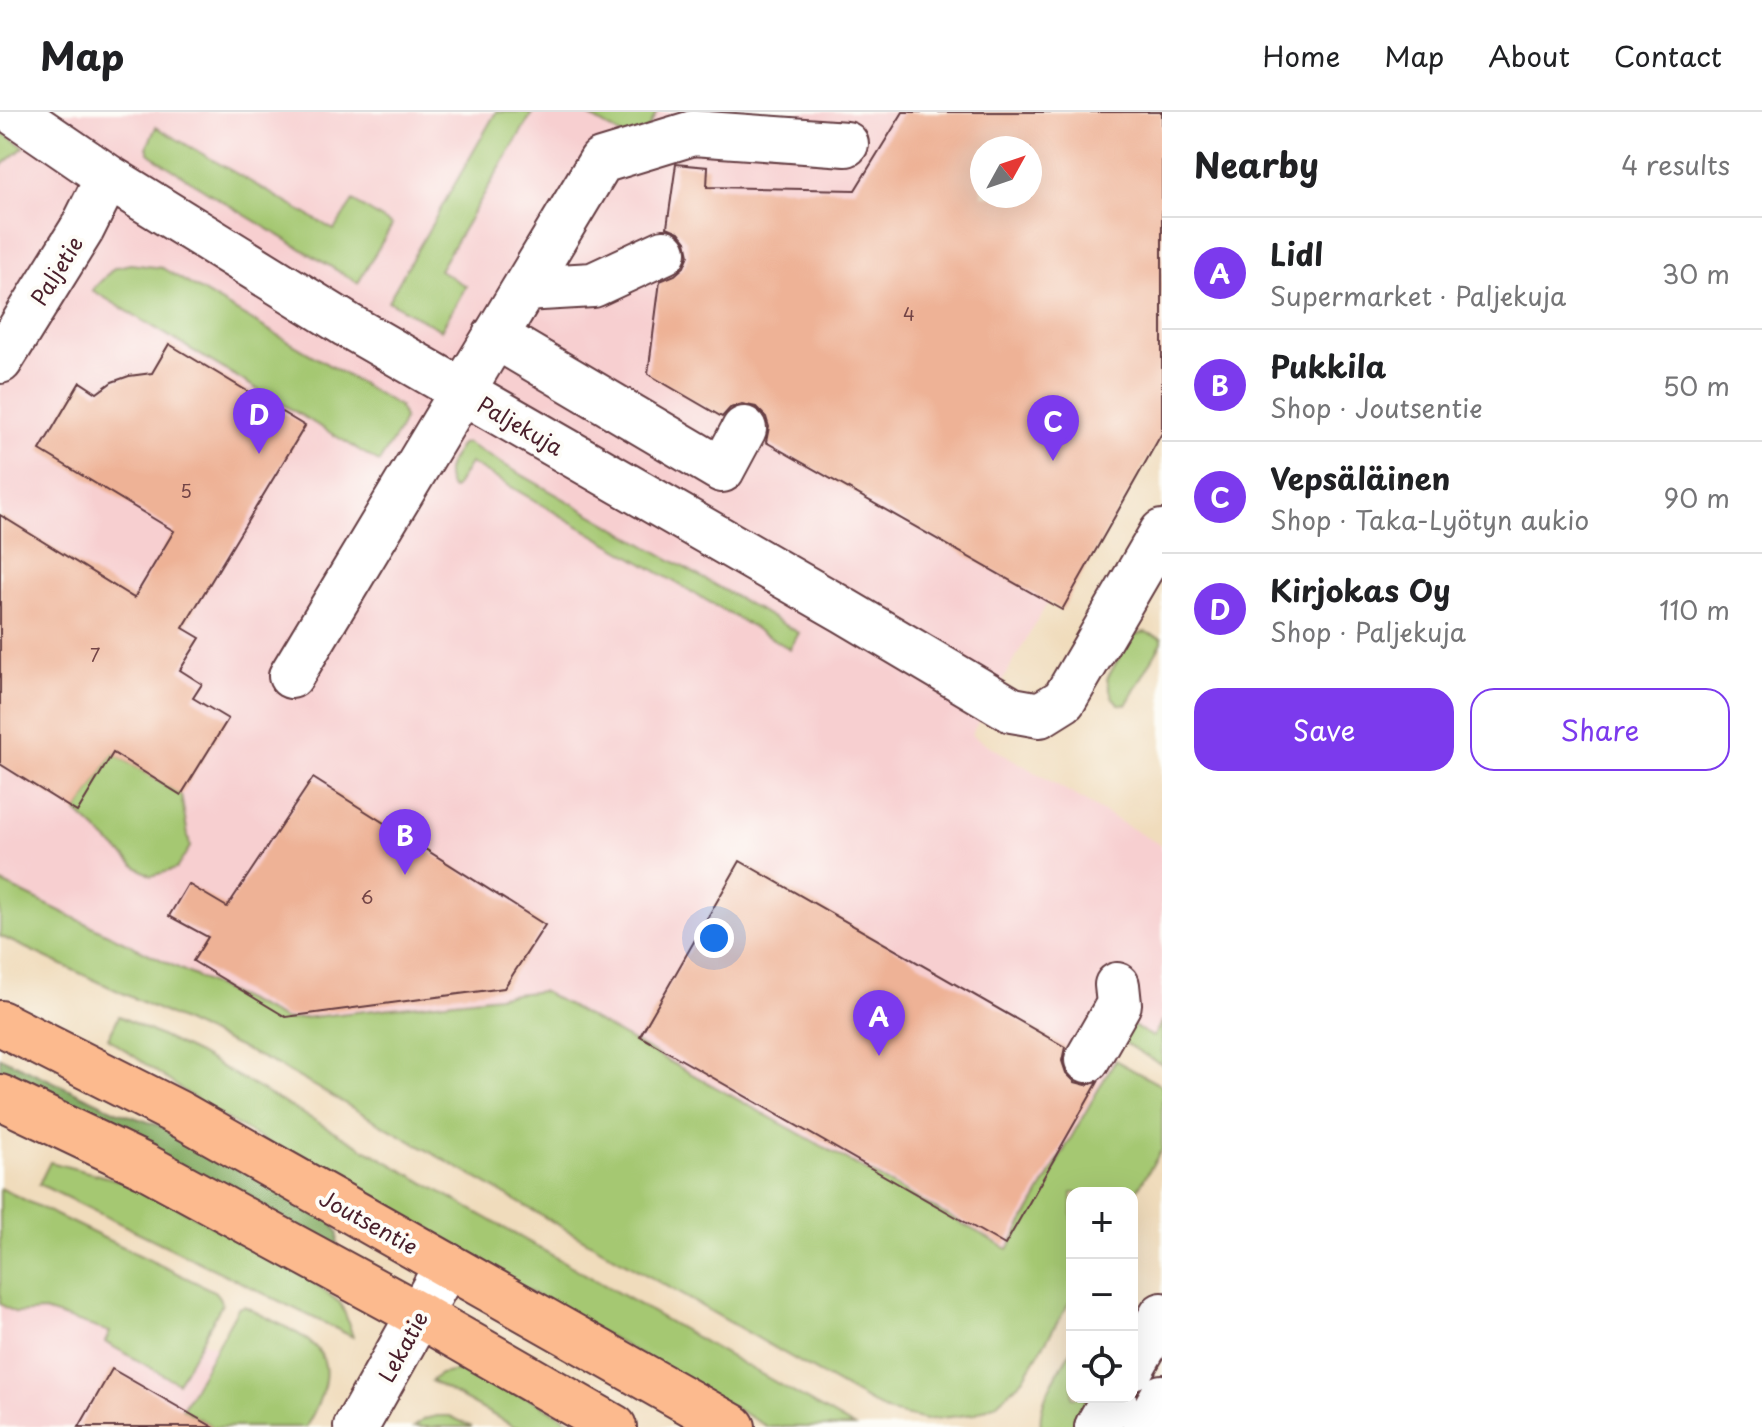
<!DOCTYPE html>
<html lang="en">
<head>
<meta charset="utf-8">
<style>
	:root { --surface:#fff; --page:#f6f6f6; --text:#202124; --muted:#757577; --line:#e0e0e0; --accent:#7c3aed }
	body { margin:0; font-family:"Playpen Sans",sans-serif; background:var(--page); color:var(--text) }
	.controls { position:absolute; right:24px; bottom:24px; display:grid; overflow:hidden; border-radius:16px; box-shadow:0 8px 32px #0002 }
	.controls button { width:72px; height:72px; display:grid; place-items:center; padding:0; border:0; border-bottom:2px solid var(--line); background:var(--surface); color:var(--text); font:40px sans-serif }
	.compass { position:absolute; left:970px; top:24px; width:72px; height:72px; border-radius:50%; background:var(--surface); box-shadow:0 8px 32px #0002; rotate:50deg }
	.you { position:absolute; left:714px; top:826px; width:28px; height:28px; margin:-20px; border:6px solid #fff; border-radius:50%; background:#1a73e8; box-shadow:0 0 0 12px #1a73e833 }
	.badge { display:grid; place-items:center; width:52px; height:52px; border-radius:50%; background:var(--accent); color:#fff; font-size:26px; font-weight:700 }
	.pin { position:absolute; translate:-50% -66px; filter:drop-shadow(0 2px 4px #0008) }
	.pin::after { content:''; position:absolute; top:42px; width:28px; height:24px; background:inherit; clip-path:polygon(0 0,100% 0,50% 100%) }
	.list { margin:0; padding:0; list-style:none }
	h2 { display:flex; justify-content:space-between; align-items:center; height:104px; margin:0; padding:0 32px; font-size:34px }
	h2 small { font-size:26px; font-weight:400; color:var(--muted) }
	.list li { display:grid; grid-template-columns:52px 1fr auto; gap:24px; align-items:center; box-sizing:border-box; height:112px; padding:0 32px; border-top:2px solid var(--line) }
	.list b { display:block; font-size:30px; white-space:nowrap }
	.list p { margin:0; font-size:26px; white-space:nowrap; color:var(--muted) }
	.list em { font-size:26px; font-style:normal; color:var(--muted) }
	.actions { display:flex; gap:16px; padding:24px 32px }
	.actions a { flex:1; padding:18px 0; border:2px solid var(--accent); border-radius:24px; text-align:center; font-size:28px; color:var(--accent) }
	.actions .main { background:var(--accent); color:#fff }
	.icon { flex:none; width:44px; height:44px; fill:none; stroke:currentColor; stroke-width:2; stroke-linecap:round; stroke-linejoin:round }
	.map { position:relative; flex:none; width:1162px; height:1315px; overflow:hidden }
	header { display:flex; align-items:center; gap:48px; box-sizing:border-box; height:112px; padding:0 40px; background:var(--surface); border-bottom:2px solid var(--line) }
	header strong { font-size:38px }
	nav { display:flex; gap:44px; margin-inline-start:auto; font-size:28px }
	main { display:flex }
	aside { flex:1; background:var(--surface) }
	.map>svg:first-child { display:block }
	.built { fill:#f7cfd0; fill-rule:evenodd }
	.green { fill:#a5c872; stroke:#78744e; stroke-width:2 }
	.forest { fill:#84ac64; stroke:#676648; stroke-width:2 }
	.building { fill:#eeb296; fill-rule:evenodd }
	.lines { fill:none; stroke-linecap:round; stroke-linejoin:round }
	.minor-casing { stroke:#633b41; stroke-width:48 }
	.major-casing { stroke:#633b41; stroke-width:48 }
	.minor { stroke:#fff; stroke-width:44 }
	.major { stroke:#fcba8e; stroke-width:44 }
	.labels { text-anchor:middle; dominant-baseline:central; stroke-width:8; stroke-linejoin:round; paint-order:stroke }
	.number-label { font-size:18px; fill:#734446 }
	.street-label { font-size:22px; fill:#4a1f2b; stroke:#fdfcf7 }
</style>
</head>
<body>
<header>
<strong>Map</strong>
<nav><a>Home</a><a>Map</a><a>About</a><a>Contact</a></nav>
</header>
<main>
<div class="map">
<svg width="1162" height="1315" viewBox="0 0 1162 1315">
	<rect width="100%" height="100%" fill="#fdfcf7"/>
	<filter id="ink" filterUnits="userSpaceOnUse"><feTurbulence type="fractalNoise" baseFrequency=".0125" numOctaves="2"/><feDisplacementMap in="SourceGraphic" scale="16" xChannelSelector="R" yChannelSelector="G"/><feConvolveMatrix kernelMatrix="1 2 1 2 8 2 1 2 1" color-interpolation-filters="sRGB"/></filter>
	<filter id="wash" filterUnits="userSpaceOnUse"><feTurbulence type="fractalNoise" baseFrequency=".006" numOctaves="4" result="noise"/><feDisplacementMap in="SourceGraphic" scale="32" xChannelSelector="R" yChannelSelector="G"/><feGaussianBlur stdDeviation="1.8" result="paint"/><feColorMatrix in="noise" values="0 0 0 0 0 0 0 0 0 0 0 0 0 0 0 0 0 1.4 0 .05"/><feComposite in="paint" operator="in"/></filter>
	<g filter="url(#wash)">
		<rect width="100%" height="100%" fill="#f0dcbc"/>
		<!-- built -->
		<path class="built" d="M0,0H1162V293L971,623L1162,734V910L1154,925L1128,911L1118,927L1115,948L1008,1138L542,879L286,908L0,770ZM982,36H1030V84H982Z
			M0,1155L315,1271L290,1315H0Z"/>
		<!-- green -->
		<path class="green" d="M496,0H533L439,158L466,174L441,218L388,189Z
			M582,0H657L639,33Z
			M156,15L334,118L353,89L392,113L358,171L225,91L158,48L149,41L147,35Z
			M0,19L24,35L0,55Z
			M130,152L162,156L399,294L404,306L399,319L379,350L92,178L114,156Z
			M466,331L799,521L790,537L470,351L454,377L451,376C441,358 451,349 461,332Z
			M1145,520L1162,526V530L1126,593L1119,592L1112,585L1107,567L1131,524Z
			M113,641L181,683L190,735L176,757L151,764L134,753L77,700Z
			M0,770L286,908L542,879L1008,1137L1115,948L1162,974V1037L1132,1087V1081H1072V1186L1023,1267L996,1292L974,1302L926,1308L886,1299L275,952L0,824Z
			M119,904L198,942L854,1315H768L214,1000L108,926Z
			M1162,910V953L1118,927L1128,911L1153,925Z
			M50,1050L140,1074L308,1166L340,1191L346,1204L353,1225L39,1072Z
			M0,1076L214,1179L219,1185L222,1192L178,1271L105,1230L110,1220L44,1199L16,1201L0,1192Z
			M244,1194C309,1229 353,1233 306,1315H214L182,1297L238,1196Z
			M1072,1236V1285H1095L1078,1315H1041C1037,1288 1060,1259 1072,1236Z
			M476,1256L580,1315H515L431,1269L440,1262Z
			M437,1304H450L472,1315H414L424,1307Z"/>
		<!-- forest -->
		<path class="forest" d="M0,945L116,999L184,1022L328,1103L338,1121L337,1134L0,971Z"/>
		<g id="blocks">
			<!-- building -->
			<path class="building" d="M903,0H1162V321L1062,498L766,330L769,315L766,305L756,295L742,292L730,296L722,305L648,262L660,169L675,163L684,155L689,143L686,129L679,120L667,115L676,52L708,55L707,75L855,78ZM982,36H1030V84H982Z
				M169,232L305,314L183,516L200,526L180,558L202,572L193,586L228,607L181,683L113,641L77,700L0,652V403L134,486L174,419L40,338L80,270L97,281L112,270L129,264L152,261Z
				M313,666L545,813L504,876L286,905L193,849L208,825L169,804L188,772L227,795Z
				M740,749L1065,935L1062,949L1066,961L1075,970L1086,973L1098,970L1005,1133L640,924Z
				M112,1257L213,1315H79Z"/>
		</g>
	</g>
	<g filter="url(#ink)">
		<use href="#blocks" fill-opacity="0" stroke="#633b41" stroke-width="2"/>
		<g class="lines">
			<defs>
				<path id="minor" d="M13,0L108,65L347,213L845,499L1012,598L1040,603L1064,588L1162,420
					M524,177L593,173L664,140
					M495,224L722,358L744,317
					M0,249L82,117L108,65
					M291,564L601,49L693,21L846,32
					M1087,948L1119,892L1117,873
					M1132,1255L1162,1203
					M356,1315L447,1153
					M1097,1315L1114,1285
					M1145,1315L1162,1285"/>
				<path id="major" d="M0,911L178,1001L733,1315
					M0,985L145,1054L419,1203L614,1315"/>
			</defs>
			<!-- minor casing -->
			<use href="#minor" class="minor-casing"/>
			<!-- major casing -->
			<use href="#major" class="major-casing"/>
			<!-- minor -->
			<use href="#minor" class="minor"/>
			<!-- major -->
			<use href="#major" class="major"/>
		</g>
	</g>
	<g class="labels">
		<!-- number labels -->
		<g class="number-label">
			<text x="909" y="201">4</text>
			<text x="186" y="378">5</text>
			<text x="95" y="542">7</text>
			<text x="367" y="784">6</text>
		</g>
		<!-- street labels -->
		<g class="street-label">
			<text transform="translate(56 158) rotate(-58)">Paljetie</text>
			<text transform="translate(521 313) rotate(30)">Paljekuja</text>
			<text transform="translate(369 1109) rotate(29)">Joutsentie</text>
			<text transform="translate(402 1234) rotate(-61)">Lekatie</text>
		</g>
	</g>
</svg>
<div class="controls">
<button>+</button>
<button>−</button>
<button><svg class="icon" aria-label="locate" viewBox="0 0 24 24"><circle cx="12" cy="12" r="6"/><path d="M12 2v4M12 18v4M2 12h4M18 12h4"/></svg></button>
</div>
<svg class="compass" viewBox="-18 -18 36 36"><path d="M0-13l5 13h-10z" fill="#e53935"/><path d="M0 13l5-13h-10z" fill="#757577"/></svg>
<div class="you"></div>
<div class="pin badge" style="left:879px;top:944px">A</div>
<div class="pin badge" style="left:405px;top:763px">B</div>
<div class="pin badge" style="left:1053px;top:349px">C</div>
<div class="pin badge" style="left:259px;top:342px">D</div>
</div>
<aside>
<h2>Nearby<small>4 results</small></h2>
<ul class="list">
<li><span class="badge">A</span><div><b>Lidl</b><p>Supermarket · Paljekuja</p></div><em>30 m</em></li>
<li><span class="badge">B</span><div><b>Pukkila</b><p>Shop · Joutsentie</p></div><em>50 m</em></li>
<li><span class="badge">C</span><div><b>Vepsäläinen</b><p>Shop · Taka-Lyötyn aukio</p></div><em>90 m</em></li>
<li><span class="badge">D</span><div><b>Kirjokas Oy</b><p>Shop · Paljekuja</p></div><em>110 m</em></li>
</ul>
<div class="actions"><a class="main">Save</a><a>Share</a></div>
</aside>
</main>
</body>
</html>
